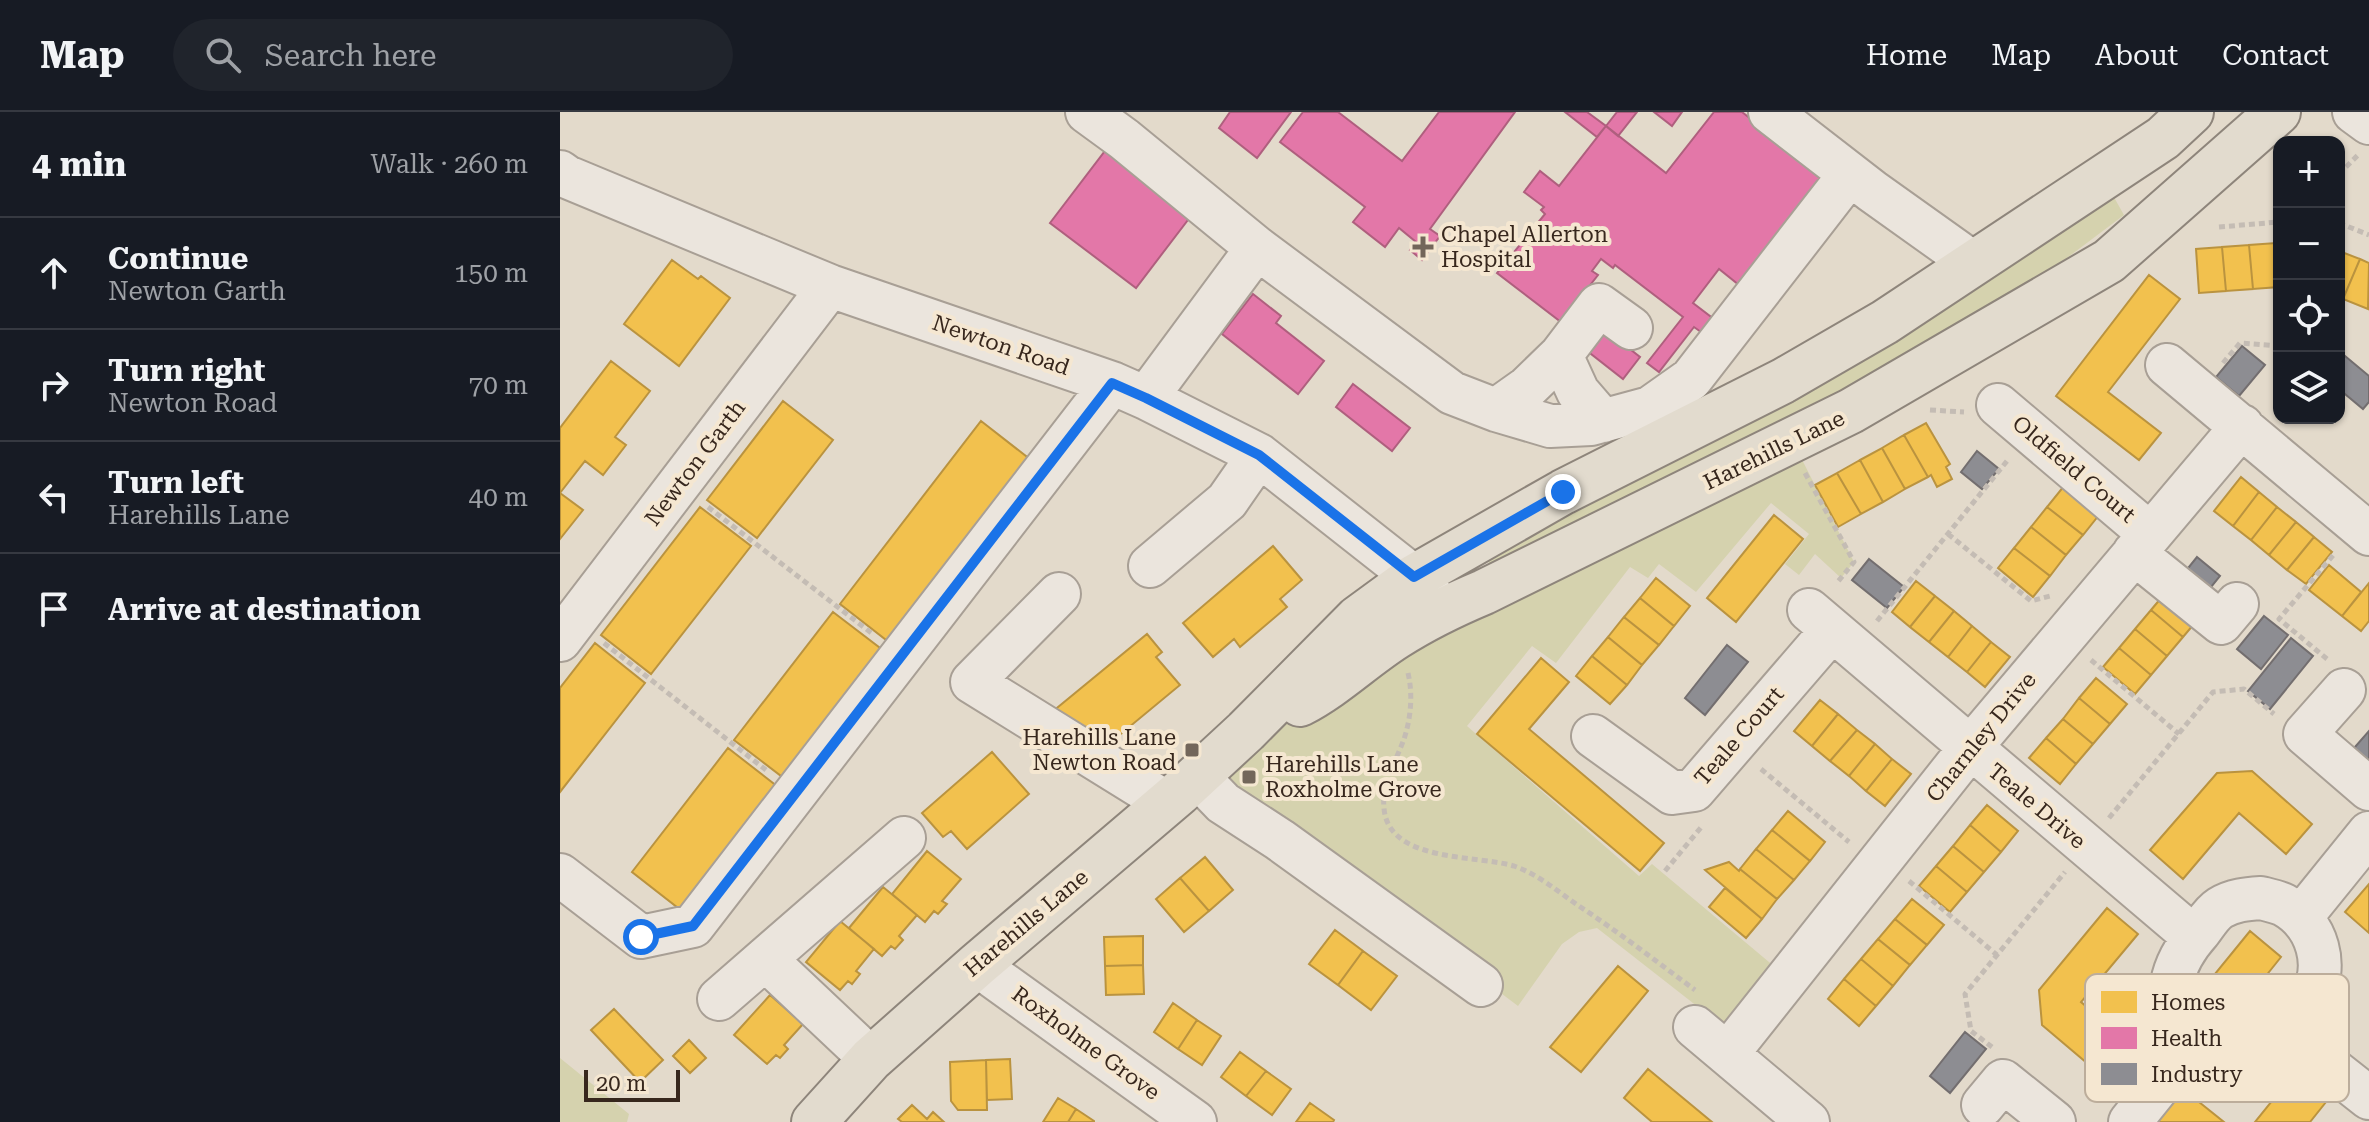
<!DOCTYPE html>
<html lang="en">
<head>
<meta charset="utf-8">
<style>
	:root { --surface:#171b24; --page:#20242c; --text:#f1f3f6; --muted:#9ea1a6; --line:#363941 }
	body { margin:0; font-family:"Roboto Serif",serif; background:var(--page); color:var(--text) }
	.controls { position:absolute; right:24px; top:24px; display:grid; overflow:hidden; border-radius:16px; box-shadow:0 2px 6px #0004 }
	.controls button { width:72px; height:72px; display:grid; place-items:center; padding:0; border:0; border-bottom:2px solid var(--line); background:var(--surface); color:var(--text); font:40px sans-serif }
	.scale { position:absolute; left:24px; bottom:20px; width:96px; box-sizing:border-box; padding-left:8px; border:4px solid #37271d; border-top:0; font-size:22px; line-height:28px; white-space:nowrap; color:#37271d; -webkit-text-stroke:6px #f5e7d1; paint-order:stroke }
	.stop { position:absolute; width:24px; height:24px; margin:-18px; border:6px solid #1a73e8; border-radius:50%; background:#fff }
	.stop.end { background:#1a73e8; border-color:#fff; box-shadow:0 2px 8px #0008 }
	.list { margin:0; padding:0; list-style:none }
	h2 { display:flex; justify-content:space-between; align-items:center; height:104px; margin:0; padding:0 32px; font-size:34px }
	h2 small { font-size:26px; font-weight:400; color:var(--muted) }
	.list li { display:grid; grid-template-columns:52px 1fr auto; gap:24px; align-items:center; box-sizing:border-box; height:112px; padding:0 32px; border-top:2px solid var(--line) }
	.list b { display:block; font-size:30px; white-space:nowrap }
	.list p { margin:0; font-size:26px; white-space:nowrap; color:var(--muted) }
	.list em { font-size:26px; font-style:normal; color:var(--muted) }
	.icon { flex:none; width:44px; height:44px; fill:none; stroke:currentColor; stroke-width:2; stroke-linecap:round; stroke-linejoin:round }
	.map { position:relative; flex:none; width:1809px; height:1010px; overflow:hidden }
	header { display:flex; align-items:center; gap:48px; box-sizing:border-box; height:112px; padding:0 40px; background:var(--surface); border-bottom:2px solid var(--line) }
	header strong { font-size:38px }
	nav { display:flex; gap:44px; margin-inline-start:auto; font-size:28px }
	.search { width:560px; height:72px; background:var(--page); display:flex; align-items:center; gap:20px; box-sizing:border-box; padding:0 28px; border-radius:44px; color:var(--muted); font-size:30px }
	main { display:flex }
	aside { flex:1; background:var(--surface) }
	.map>svg:first-child { display:block }
	.green { fill:#d5d2ae }
	.homes { fill:#f2c14e; stroke:#ba933f; stroke-width:2 }
	.health { fill:#e377a8; stroke:#af5f7e; stroke-width:2 }
	.industry { fill:#8d8d92; stroke:#736e6f; stroke-width:2 }
	.lines { fill:none; stroke-linecap:round; stroke-linejoin:round }
	.minor-casing { stroke:#a89f95; stroke-width:46 }
	.major-casing { stroke:#8e857b; stroke-width:48 }
	.path { stroke:#c4bcb4; stroke-width:5; stroke-dasharray:6 4; stroke-linecap:butt }
	.minor { stroke:#ebe5dd; stroke-width:42 }
	.major { stroke:#e2dbce; stroke-width:44 }
	.route { stroke:#1a73e8; stroke-width:10 }
	.poi-dot { fill:#73665a; stroke:#f5e7d1; stroke-width:3 }
	.labels { text-anchor:middle; dominant-baseline:central; stroke-width:8; stroke-linejoin:round; paint-order:stroke }
	.poi-label { font-size:22px; fill:#37271d; stroke:#f5e7d1; text-anchor:start }
	.street-label { font-size:22px; fill:#37271d; stroke:#f5e7d1 }
	.key { fill:#f5e7d1; stroke:#bcad9b; stroke-width:2 }
	.key-label { font-size:22px; fill:#37271d }
</style>
</head>
<body>
<header>
<strong>Map</strong>
<div class="search"><svg class="icon" aria-label="search" viewBox="0 0 24 24"><circle cx="10" cy="10" r="6"/><path d="M15 15l6 6"/></svg>Search here</div>
<nav><a>Home</a><a>Map</a><a>About</a><a>Contact</a></nav>
</header>
<main>
<aside>
<h2>4 min<small>Walk · 260 m</small></h2>
<ul class="list">
<li><svg class="icon" aria-label="ahead" viewBox="0 0 24 24"><path d="M12 20V5M6 11l6-6 6 6"/></svg><div><b>Continue</b><p>Newton Garth</p></div><em>150 m</em></li>
<li><svg class="icon" aria-label="right" viewBox="0 0 24 24"><path d="M7 20v-9h11M14 6l5 5-5 5"/></svg><div><b>Turn right</b><p>Newton Road</p></div><em>70 m</em></li>
<li><svg class="icon" aria-label="left" viewBox="0 0 24 24"><path d="M17 20v-9H6M10 6l-5 5 5 5"/></svg><div><b>Turn left</b><p>Harehills Lane</p></div><em>40 m</em></li>
<li><svg class="icon" aria-label="arrive" viewBox="0 0 24 24"><path d="M6 21V4h12l-3 4 3 4H6"/></svg><div><b>Arrive at destination</b></div></li>
</ul>
</aside>
<div class="map">
<svg width="1809" height="1010" viewBox="0 0 1809 1010">
	<rect width="100%" height="100%" fill="#e3dacb"/>
	<!-- green -->
	<path class="green" d="M1551,80L1564,103L1471,173L1343,248L934,459L926,446Z
		M1232,328L1294,450L1281,466L1255,442L1239,463L1225,452L1249,422L1211,391L1136,480L1099,452L1088,466L1070,455L996,551L972,534L907,614L1079,764L1092,752L1228,866L1179,927L1037,816L1019,820L1002,832L958,894L786,764L648,654L686,619Z
		M0,946L69,1002L67,1010H0Z"/>
	<!-- homes -->
	<path class="homes" d="M1716,131L1719,175L1693,177L1689,133Z
		M1689,133L1693,177L1666,179L1662,135Z
		M1662,135L1666,179L1639,181L1636,137Z
		M1779,139L1800,147L1783,187L1779,185Z
		M1800,147L1809,151L1808,197L1783,187Z
		M112,148L138,167L141,164L170,186L119,254L64,212Z
		M1589,163L1620,187L1548,280L1601,321L1579,348L1496,284Z
		M51,249L90,279L55,325L66,333L43,363L25,349L0,381L23,398L0,427V316Z
		M223,289L273,328L197,426L147,388Z
		M421,309L471,348L330,531L280,492Z
		M1366,311L1390,352L1386,355L1392,367L1377,375L1371,363L1368,365L1344,323Z
		M1344,323L1368,365L1345,377L1322,336Z
		M1322,336L1345,377L1323,390L1300,348Z
		M1300,348L1323,390L1301,402L1277,361Z
		M1277,361L1301,402L1278,415L1255,373Z
		M1681,365L1699,380L1673,414L1654,399Z
		M1504,374L1539,403L1523,423L1487,395Z
		M1699,380L1717,395L1691,428L1673,414Z
		M140,395L191,434L91,562L41,523Z
		M1487,395L1523,423L1506,443L1471,415Z
		M1717,395L1736,410L1709,443L1691,428Z
		M1214,403L1243,427L1176,510L1147,486Z
		M1736,410L1754,425L1727,458L1709,443Z
		M1471,415L1506,443L1490,464L1454,436Z
		M1754,425L1772,440L1746,472L1727,458Z
		M713,434L742,468L720,487L727,495L680,535L674,527L653,545L623,511Z
		M1454,436L1490,464L1473,485L1438,456Z
		M1769,453L1801,480L1782,504L1749,478Z
		M1096,466L1130,494L1114,514L1080,486Z
		M1356,469L1375,484L1350,515L1332,500Z
		M1809,471V509L1801,519L1782,504Z
		M1607,479L1639,506L1623,525L1591,498Z
		M1375,484L1394,499L1369,530L1350,515Z
		M1080,486L1114,514L1099,533L1064,505Z
		M1591,498L1623,525L1607,544L1575,517Z
		M1394,499L1412,514L1388,545L1369,530Z
		M273,500L324,539L225,667L174,628Z
		M1064,505L1099,533L1082,553L1048,525Z
		M1412,514L1431,530L1407,560L1388,545Z
		M1575,517L1607,544L1591,563L1559,536Z
		M587,522L602,540L596,545L620,573L539,640L492,600Z
		M1048,525L1082,553L1067,573L1032,544Z
		M1431,530L1450,545L1425,575L1407,560Z
		M35,531L85,571L0,680V576Z
		M1559,536L1591,563L1575,582L1543,555Z
		M1032,544L1067,573L1050,592L1016,564Z
		M981,546L1009,570L969,617L1104,731L1080,759L917,622Z
		M1536,566L1567,592L1550,612L1519,586Z
		M1519,586L1550,612L1533,632L1503,607Z
		M1260,588L1278,602L1252,634L1234,619Z
		M1278,602L1297,618L1270,649L1252,634Z
		M1503,607L1533,632L1516,652L1486,626Z
		M1297,618L1315,632L1289,664L1270,649Z
		M1486,626L1516,652L1500,672L1469,646Z
		M1315,632L1332,647L1306,679L1289,664Z
		M168,636L218,675L122,799L72,760Z
		M432,640L469,682L407,737L391,719L383,725L362,701Z
		M1332,647L1351,662L1325,694L1306,679Z
		M1692,659L1752,712L1726,742L1679,701L1623,767L1590,738L1657,661Z
		M1427,693L1458,719L1441,740L1410,713Z
		M1228,699L1265,730L1250,749L1212,718Z
		M1410,713L1441,740L1424,760L1393,734Z
		M1212,718L1250,749L1234,768L1196,737Z
		M1393,734L1424,760L1407,780L1376,754Z
		M1196,737L1234,768L1217,787L1180,757Z
		M367,739L401,767L382,789L387,792L378,802L374,799L365,810L332,782Z
		M645,745L673,778L649,799L620,766Z
		M1169,750L1179,759L1180,757L1217,787L1202,807L1145,758Z
		M1376,754L1407,780L1390,800L1359,774Z
		M620,766L649,799L624,820L596,787Z
		M1809,772V821L1785,800Z
		M323,775L357,803L339,824L343,828L335,837L331,834L322,844L289,816Z
		M1165,776L1202,807L1186,826L1149,795Z
		M1352,787L1384,813L1367,833L1335,807Z
		M1547,796L1578,822L1521,890L1587,945L1560,979L1482,913L1479,878Z
		M1335,807L1367,833L1350,853L1318,827Z
		M280,809L314,837L296,859L300,862L292,872L288,869L280,878L246,850Z
		M775,818L803,839L778,873L749,852Z
		M1690,819L1721,845L1673,905L1641,879Z
		M583,824V853L545,854L544,825Z
		M1318,827L1350,853L1333,874L1301,847Z
		M803,839L837,864L811,898L778,873Z
		M1301,847L1333,874L1316,894L1284,867Z
		M583,853L584,882L546,883L545,854Z
		M1058,854L1088,879L1021,960L990,935Z
		M1284,867L1316,894L1299,914L1268,887Z
		M210,883L243,912L224,933L228,937L220,946L216,943L207,952L174,923Z
		M613,891L637,908L618,937L594,920Z
		M54,897L103,948L80,970L31,918Z
		M637,908L661,924L642,953L618,937Z
		M129,928L146,946L130,961L113,944Z
		M680,940L706,959L686,984L661,965Z
		M450,947L452,987L427,988L426,948Z
		M426,948L427,998H398L391,989L390,950Z
		M1088,957L1152,1010H1092L1064,986Z
		M1737,958L1770,985L1750,1010H1695Z
		M706,959L731,977L712,1003L686,984Z
		M1614,970L1664,1010H1600L1589,1001Z
		M498,986L516,997L508,1010H483Z
		M750,991L774,1008L773,1010H736Z
		M352,993L367,1007L373,1000L384,1010H342L338,1007Z
		M516,997L534,1009V1010H508Z"/>
	<!-- health -->
	<path class="health" d="M670,0H731L697,46L659,16Z
		M743,0H778L842,49L879,0H955L870,117L880,124L862,148L850,138L856,130L839,116L825,135L793,110L805,95L720,30Z
		M1005,0H1027L1046,14L1037,25Z
		M1057,0H1077L1058,24L1046,14Z
		M1094,0H1122L1112,14Z
		M1154,0H1182L1263,64L1184,177L1159,157L1133,191L1159,211L1148,225L1134,215L1099,260L1087,251L1123,205L1055,153L1053,156L1041,147L1032,159L1038,163L1001,210L937,161L985,102L981,98L984,95L964,80L980,59L999,74L1046,14L1106,61Z
		M548,35L634,100L576,176L490,111Z
		M693,182L721,204L716,211L764,249L738,282L662,222Z
		M1043,216L1080,245L1063,267L1026,238Z
		M793,272L850,316L832,339L776,295Z"/>
	<!-- industry -->
	<path class="industry" d="M1682,234L1705,253L1679,284L1656,265Z
		M1779,239L1809,264V290L1803,297L1779,277Z
		M1417,339L1439,357L1422,377L1401,360Z
		M1637,445L1660,464L1643,485L1620,466Z
		M1309,447L1344,475L1327,496L1292,468Z
		M1704,504L1728,523L1701,557L1677,537Z
		M1731,526L1753,544L1710,597L1688,579Z
		M1167,533L1188,550L1145,603L1125,586Z
		M1809,619V661L1788,643Z
		M1405,920L1426,937L1390,981L1370,964Z"/>
	<g class="lines">
		<defs>
			<path id="minor" d="M527,0L564,27L697,136L892,281L936,298L990,314L1031,312L1090,296L1131,267L1290,62
				M1210,0L1312,79L1413,151
				M1794,0L1809,11
				M0,60L7,65L270,174L552,271L586,286L699,343L854,465L877,490
				M1001,243L1018,280L1043,309
				M1607,253L1809,422
				M586,286L697,136
				M1438,293L1590,422
				M936,298L967,276L1001,243L1039,193L1071,216
				M1574,441L1661,511L1677,492
				M590,454L667,389L699,343
				M499,482L412,570L607,691
				M1249,498L1634,825
				M0,528L270,174
				M1784,578L1745,622L1809,677
				M1033,624L1112,681L1134,678L1272,518
				M637,664L663,691L720,728L921,873
				M0,763L81,825L133,814L552,271
				M1701,786C1709,788 1718,790 1724,793C1758,812 1770,855 1750,887C1745,894 1739,900 1734,906C1727,915 1720,928 1711,935C1687,953 1647,950 1628,927C1597,892 1612,850 1640,819C1646,811 1652,801 1660,796C1673,788 1687,787 1701,786Z
				M1741,805L1809,721
				M205,847L311,947
				M417,853L635,1010
				M159,887L344,726
				M1135,915L1248,1010
				M1724,919L1809,986
				M1168,941L1410,636L1682,314
				M1423,993L1443,969L1494,1010
				M1570,1010L1632,933"/>
			<path id="major" d="M740,592C775,574 803,546 836,525C864,507 893,493 924,480L1291,299L1549,149L1718,0
				M254,1010L311,947L417,853L619,681L686,619L798,506L854,465L1003,380L1223,269L1325,210L1603,26L1631,0"/>
		</defs>
		<!-- minor casing -->
		<use href="#minor" class="minor-casing"/>
		<!-- major casing -->
		<use href="#major" class="major-casing"/>
		<!-- path -->
		<path class="path" d="M1779,62L1798,43
			M1779,111L1809,123
			M1659,115L1719,110
			M1663,251L1680,231L1719,234
			M1370,298L1404,300
			M1245,361L1294,450L1276,472
			M148,395L314,523
			M1388,422L1471,489L1490,484
			M1317,509L1447,349
			M44,531L206,658
			M1767,547L1719,507L1775,441
			M1531,548L1619,622
			M848,561C853,582 851,606 844,627C835,652 819,674 825,703C836,750 917,743 954,754C977,762 996,778 1016,792C1057,819 1096,849 1135,878
			M1201,657L1289,730
			M1549,706L1653,580L1684,577L1714,602
			M1105,759L1143,713
			M1349,769L1437,843
			M1432,935L1411,919L1405,882L1505,760"/>
		<!-- minor -->
		<use href="#minor" class="minor"/>
		<!-- major -->
		<use href="#major" class="major"/>
	</g>
	<g class="lines">
		<!-- route -->
		<path class="route" d="M81,825L133,814L552,271L586,286L699,343L854,465L1003,380"/>
	</g>
	<!-- markers -->
	<g class="poi-dot">
		<path d="M859 123h8v8h8v8h-8v8h-8v-8h-8v-8h8z"/>
		<rect x="624" y="630" width="16" height="16" rx="4"/>
		<rect x="681" y="657" width="16" height="16" rx="4"/>
	</g>
	<g class="labels">
		<!-- poi labels -->
		<g class="poi-label">
			<text x="881" y="122">Chapel Allerton<tspan x="881" dy="25">Hospital</tspan></text>
			<text x="616" y="625" text-anchor="end">Harehills Lane<tspan x="616" dy="25">Newton Road</tspan></text>
			<text x="705" y="652">Harehills Lane<tspan x="705" dy="25">Roxholme Grove</tspan></text>
		</g>
		<!-- street labels -->
		<g class="street-label">
			<text transform="translate(441 233) rotate(19)">Newton Road</text>
			<text transform="translate(1214 338) rotate(-26)">Harehills Lane</text>
			<text transform="translate(135 351) rotate(-53)">Newton Garth</text>
			<text transform="translate(1514 357) rotate(40)">Oldfield Court</text>
			<text transform="translate(1179 624) rotate(-49)">Teale Court</text>
			<text transform="translate(1421 625) rotate(-51)">Charnley Drive</text>
			<text transform="translate(1477 694) rotate(40)">Teale Drive</text>
			<text transform="translate(466 811) rotate(-40)">Harehills Lane</text>
			<text transform="translate(526 931) rotate(36)">Roxholme Grove</text>
		</g>
	</g>
	<!-- legend -->
	<rect x="1525" y="862" width="264" height="128" rx="12" class="key"/>
	<rect x="1541" y="879" width="36" height="22" fill="#f2c14e"/>
	<rect x="1541" y="915" width="36" height="22" fill="#e377a8"/>
	<rect x="1541" y="951" width="36" height="22" fill="#8d8d92"/>
	<g class="key-label">
		<text x="1591" y="898">Homes</text>
		<text x="1591" y="934">Health</text>
		<text x="1591" y="970">Industry</text>
	</g>
</svg>
<div class="controls">
<button>+</button>
<button>−</button>
<button><svg class="icon" aria-label="locate" viewBox="0 0 24 24"><circle cx="12" cy="12" r="6"/><path d="M12 2v4M12 18v4M2 12h4M18 12h4"/></svg></button>
<button><svg class="icon" aria-label="layers" viewBox="0 0 24 24"><path d="M12 4l9 5-9 5-9-5zM3 14l9 5 9-5"/></svg></button>
</div>
<div class="scale">20 m</div>
<div class="stop" style="left:81px;top:825px"></div>
<div class="stop end" style="left:1003px;top:380px"></div>
</div>
</main>
</body>
</html>
